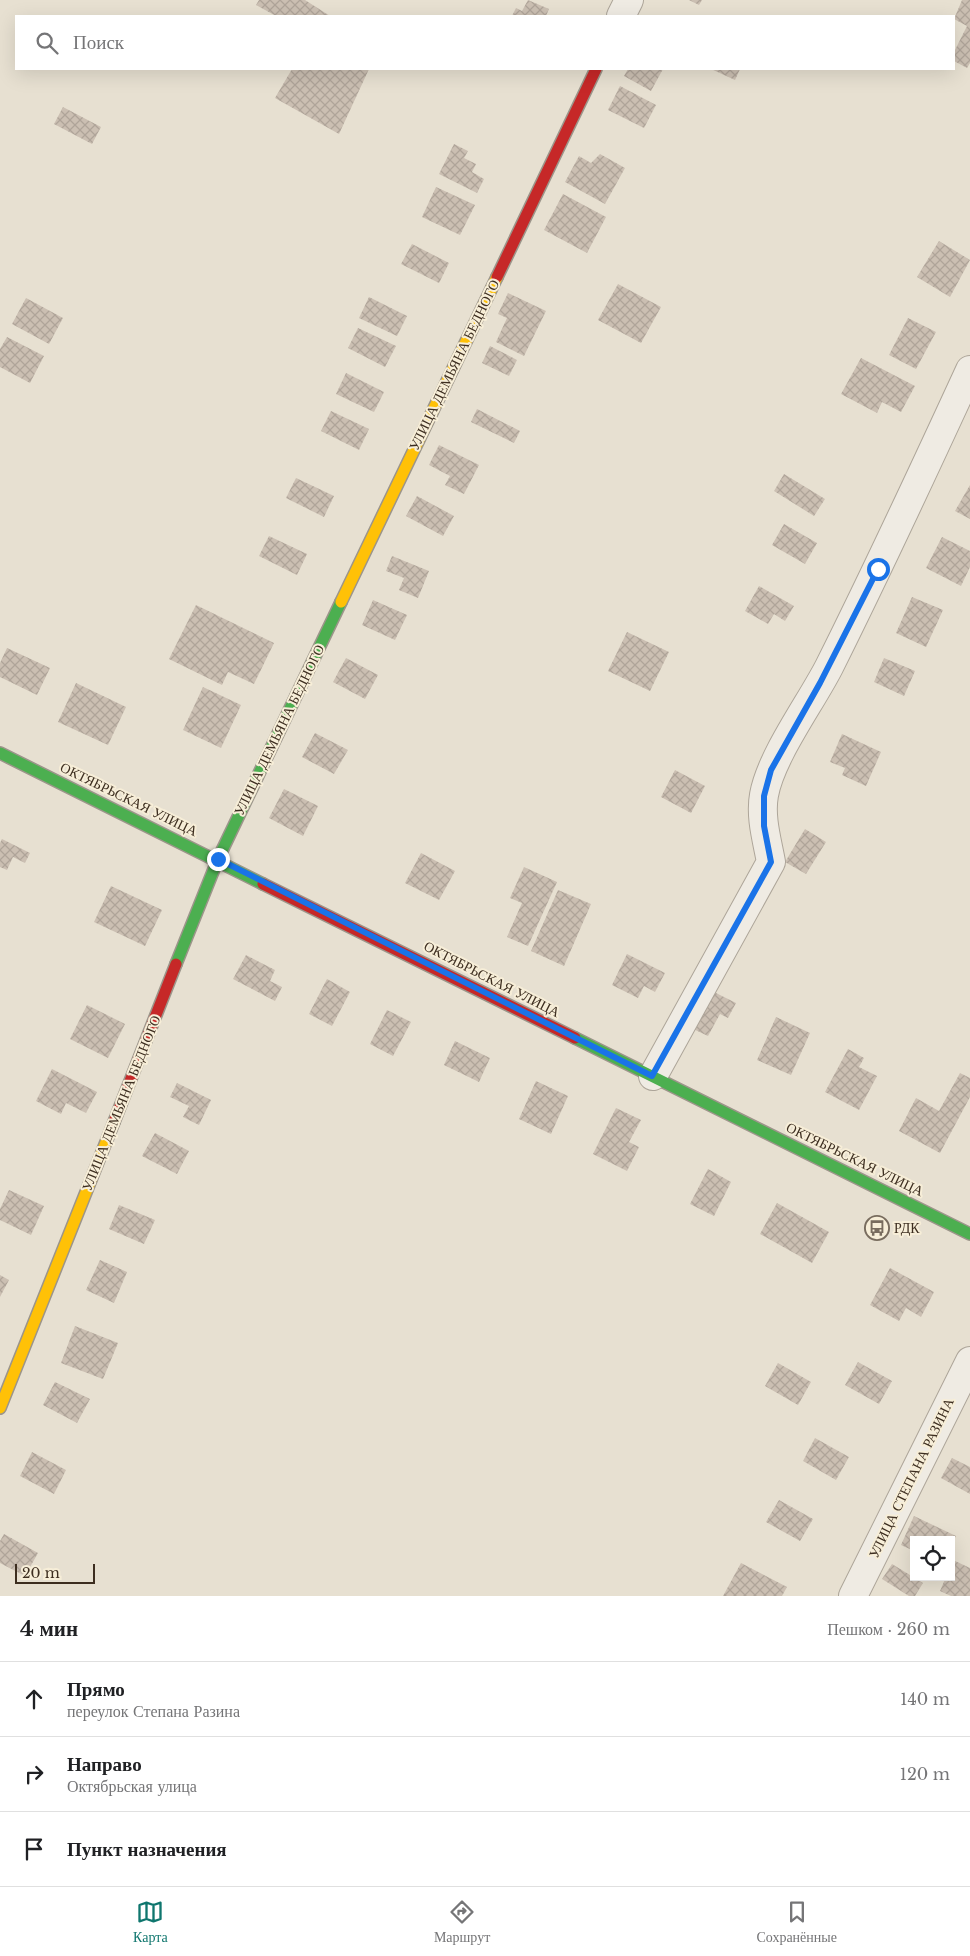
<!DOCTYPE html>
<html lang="ru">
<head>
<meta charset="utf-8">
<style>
	:root { --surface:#fff; --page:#f2f2f2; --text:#202124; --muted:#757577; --line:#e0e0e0; --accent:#0f766e }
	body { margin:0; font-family:"Libre Baskerville",serif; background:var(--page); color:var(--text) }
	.controls { position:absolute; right:15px; bottom:15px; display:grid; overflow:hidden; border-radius:0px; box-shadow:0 5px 20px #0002 }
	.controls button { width:45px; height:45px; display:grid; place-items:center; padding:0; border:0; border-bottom:1px solid var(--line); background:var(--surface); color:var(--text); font:25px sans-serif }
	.scale { position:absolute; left:15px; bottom:12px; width:80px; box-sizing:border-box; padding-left:5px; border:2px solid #3d2e20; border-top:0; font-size:14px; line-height:18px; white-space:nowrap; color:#3d2e20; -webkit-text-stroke:4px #f7eed8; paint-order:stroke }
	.stop { position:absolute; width:15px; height:15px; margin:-11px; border:4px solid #1a73e8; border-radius:50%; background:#fff }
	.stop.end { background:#1a73e8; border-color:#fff; box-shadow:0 1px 5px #0008 }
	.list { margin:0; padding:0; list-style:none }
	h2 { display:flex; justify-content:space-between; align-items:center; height:65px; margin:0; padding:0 20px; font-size:21px }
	h2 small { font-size:16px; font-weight:400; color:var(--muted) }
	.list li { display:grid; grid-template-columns:32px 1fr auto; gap:15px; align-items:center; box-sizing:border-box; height:75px; padding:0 20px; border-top:1px solid var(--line) }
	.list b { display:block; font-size:19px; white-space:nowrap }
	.list p { margin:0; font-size:16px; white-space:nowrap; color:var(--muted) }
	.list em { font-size:16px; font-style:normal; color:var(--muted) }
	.icon { flex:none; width:28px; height:28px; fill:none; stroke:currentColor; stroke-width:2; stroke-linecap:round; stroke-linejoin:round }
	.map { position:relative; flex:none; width:970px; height:1596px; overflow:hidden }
	.search { position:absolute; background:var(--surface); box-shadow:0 5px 20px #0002; left:15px; right:15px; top:15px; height:55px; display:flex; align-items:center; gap:12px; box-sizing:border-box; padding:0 18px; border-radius:0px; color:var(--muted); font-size:19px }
	.sheet { height:290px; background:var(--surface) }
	nav { display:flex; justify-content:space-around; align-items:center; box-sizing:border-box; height:70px; border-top:1px solid var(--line); background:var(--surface); font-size:14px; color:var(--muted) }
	nav a { display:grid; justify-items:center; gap:2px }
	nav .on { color:var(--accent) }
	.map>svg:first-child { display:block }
	.building { fill:url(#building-cross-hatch) }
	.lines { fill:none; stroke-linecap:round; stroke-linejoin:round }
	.street-casing { stroke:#ada599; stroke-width:30 }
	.fast-casing { stroke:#9c958a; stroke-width:14 }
	.slow-casing { stroke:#9c958a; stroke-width:14 }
	.jam-casing { stroke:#9c958a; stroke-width:14 }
	.street { stroke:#efebe3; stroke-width:28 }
	.fast { stroke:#4caf50; stroke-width:11 }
	.slow { stroke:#ffc107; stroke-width:11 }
	.jam { stroke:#c62828; stroke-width:11 }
	.route { stroke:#1a73e8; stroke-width:6 }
	.labels { text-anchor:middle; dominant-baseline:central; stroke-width:4; stroke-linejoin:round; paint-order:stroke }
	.street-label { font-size:14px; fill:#3d2e20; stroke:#f7eed8 }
	.poi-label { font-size:14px; fill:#3d2e20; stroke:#f7eed8; text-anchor:start }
</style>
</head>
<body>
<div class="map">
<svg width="970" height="1596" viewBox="0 0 970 1596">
	<defs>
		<pattern id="building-cross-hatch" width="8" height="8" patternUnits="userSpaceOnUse" patternTransform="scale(1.25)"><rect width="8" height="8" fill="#cbbfb2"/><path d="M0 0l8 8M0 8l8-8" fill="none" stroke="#afa499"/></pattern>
	</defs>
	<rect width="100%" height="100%" fill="#e7e0d1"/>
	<!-- building -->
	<path class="building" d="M259,0H305L330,16H276L256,5Z
		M528,0L549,9L546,16H512L516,8L522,11Z
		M689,0H702L699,5Z
		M962,0H970V63L967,68L954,61V52L967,26L954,19Z
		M292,69H369L339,134L275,98Z
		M628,69H663L651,91L624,76Z
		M711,69H740L735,80Z
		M620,86L656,105L644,128L608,110Z
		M63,107L101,127L92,144L54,124Z
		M454,144L468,151L464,158L476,164L472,172L484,179L477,193L439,174Z
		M600,154L625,168L605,204L565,182L579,156L591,163Z
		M436,187L475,205L460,235L422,217Z
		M563,194L606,217L587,253L544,230Z
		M939,241L970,260L950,297L917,277Z
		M412,244L449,263L439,283L401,264Z
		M618,284L661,307L641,343L598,320Z
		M508,293L546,311L524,356L496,342L507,318L498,314Z
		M369,297L407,316L397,336L359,318Z
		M26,298L63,318L49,344L12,324Z
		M908,318L936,332L916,369L889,355Z
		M358,328L396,346L385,367L348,348Z
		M7,337L44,356L30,383L0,367V349Z
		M490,346L517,360L509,376L482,363Z
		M861,358L915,386L901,412L882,402L877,413L841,394Z
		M346,373L384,392L374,412L336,394Z
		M477,409L520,431L514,443L471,422Z
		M331,411L369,429L359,450L321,431Z
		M439,445L479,465L464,494L445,485L450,476L429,465Z
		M784,474L825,499L814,516L774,491Z
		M296,478L334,496L324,517L286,498Z
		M970,485V519L955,511Z
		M417,496L454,516L443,536L406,516Z
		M784,524L817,543L805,564L772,545Z
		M269,536L307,554L297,575L259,556Z
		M942,537L970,551V567L961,586L926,568Z
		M392,556L429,571L418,598L399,590L404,578L386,571Z
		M759,586L794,606L785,621L774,614L768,624L745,611Z
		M912,597L943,610L926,647L896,633Z
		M373,600L407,615L395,640L362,625Z
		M196,605L274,643L254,684L228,672L222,685L169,659Z
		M627,632L669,652L650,691L608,671Z
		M7,648L50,668L37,695L0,677V663Z
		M346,658L378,675L365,699L333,682Z
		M884,658L915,671L904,696L874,682Z
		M76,683L126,707L108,745L58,722Z
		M203,687L241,705L221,748L183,730Z
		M315,733L348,750L334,774L302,757Z
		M842,734L881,752L866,786L842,775L845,768L830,762Z
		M675,770L705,786L691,813L661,797Z
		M284,789L318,806L303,836L269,818Z
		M805,829L826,842L806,874L785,862Z
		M2,839L30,853L25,863L13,857L7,870L0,867V843Z
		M421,853L455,871L439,900L405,883Z
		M524,867L557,882L528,946L507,937L522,903L510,898Z
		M111,886L162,910L145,946L94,922Z
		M558,890L591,904L564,966L531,951Z
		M627,954L665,973L655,992L644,986L638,998L612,985Z
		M246,955L275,970L270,981L282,987L275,1001L233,979Z
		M327,979L350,992L332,1026L309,1014Z
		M708,989L736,1003L728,1018L720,1014L708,1036L689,1027Z
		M87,1005L125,1024L108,1058L70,1039Z
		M387,1010L411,1022L393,1056L370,1044Z
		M776,1017L810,1033L791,1075L757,1060Z
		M455,1041L490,1058L479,1082L444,1065Z
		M848,1049L864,1058L859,1067L877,1076L859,1110L825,1092Z
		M52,1069L97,1092L86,1113L66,1103L61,1114L36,1101Z
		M960,1073L970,1078V1097L940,1153L899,1131L916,1098L939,1111Z
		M536,1081L568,1096L551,1134L519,1119Z
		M177,1083L211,1100L199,1125L183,1117L189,1106L170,1097Z
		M616,1108L641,1120L629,1142L639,1147L627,1171L593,1154Z
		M155,1133L189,1151L177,1174L142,1156Z
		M708,1169L731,1182L714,1216L690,1204Z
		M9,1190L44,1206L31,1235L0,1220V1209Z
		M777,1203L829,1232L812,1263L760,1234Z
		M119,1205L155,1220L144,1244L109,1229Z
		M100,1260L127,1272L114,1303L86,1290Z
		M890,1268L934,1292L921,1317L906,1308L899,1321L870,1305Z
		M0,1275L9,1280L0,1297Z
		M75,1326L118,1343L103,1379L61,1363Z
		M858,1362L892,1381L879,1404L845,1385Z
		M778,1363L811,1382L798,1405L765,1386Z
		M55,1382L90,1399L77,1423L43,1405Z
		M815,1438L849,1457L836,1480L803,1461Z
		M32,1452L66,1470L54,1494L20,1476Z
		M952,1458L970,1467V1494L941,1478Z
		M779,1500L813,1519L800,1541L766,1522Z
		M914,1516L956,1536L951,1546V1540H914V1551L901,1545Z
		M4,1534L38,1553L25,1576L0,1563V1541Z
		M953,1560L970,1568V1596H951L940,1591L946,1577H951Z
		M741,1563L787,1587L782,1596H723Z
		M892,1564L923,1583L915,1596H909L882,1579Z"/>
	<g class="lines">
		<defs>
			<path id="street" d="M621,16L629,0
				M653,1076L771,862C767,840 760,817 764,795C771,756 810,704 829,667C878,569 924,470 970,370
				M853,1596L970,1361"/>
			<path id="fast" d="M0,753L263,884
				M176,964L218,859L341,602
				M575,1038L970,1234"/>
			<path id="slow" d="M341,602L497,277
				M0,1408L114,1122"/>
			<path id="jam" d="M497,277L596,69
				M263,884L575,1038
				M114,1122L176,964"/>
		</defs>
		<!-- street casing -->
		<use href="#street" class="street-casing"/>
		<!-- fast casing -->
		<use href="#fast" class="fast-casing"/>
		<!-- slow casing -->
		<use href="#slow" class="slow-casing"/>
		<!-- jam casing -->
		<use href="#jam" class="jam-casing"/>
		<!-- street -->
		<use href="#street" class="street"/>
		<!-- fast -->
		<use href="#fast" class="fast"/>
		<!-- slow -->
		<use href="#slow" class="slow"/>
		<!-- jam -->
		<use href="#jam" class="jam"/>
	</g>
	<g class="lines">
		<!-- route -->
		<path class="route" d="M218,859L652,1076L771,862L764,826V796L771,770L820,683L878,569"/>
	</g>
	<!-- icons -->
	<defs>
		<symbol id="bus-ring" viewBox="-11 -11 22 22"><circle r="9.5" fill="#f7eed8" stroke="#786c5e" stroke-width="1.5"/><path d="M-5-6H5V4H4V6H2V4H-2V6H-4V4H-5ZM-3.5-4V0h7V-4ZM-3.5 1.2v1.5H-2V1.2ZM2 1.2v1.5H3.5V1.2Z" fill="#786c5e"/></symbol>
	</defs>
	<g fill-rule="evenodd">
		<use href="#bus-ring" x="863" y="1214" width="28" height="28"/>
	</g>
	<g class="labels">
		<!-- street labels -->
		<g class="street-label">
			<text transform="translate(454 365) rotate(-64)">УЛИЦА ДЕМЬЯНА БЕДНОГО</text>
			<text transform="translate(279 730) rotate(-64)">УЛИЦА ДЕМЬЯНА БЕДНОГО</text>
			<text transform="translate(129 799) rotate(26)">ОКТЯБРЬСКАЯ УЛИЦА</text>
			<text transform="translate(492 979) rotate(27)">ОКТЯБРЬСКАЯ УЛИЦА</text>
			<text transform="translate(121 1103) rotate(-68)">УЛИЦА ДЕМЬЯНА БЕДНОГО</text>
			<text transform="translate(855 1159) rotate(26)">ОКТЯБРЬСКАЯ УЛИЦА</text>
			<text transform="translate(911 1478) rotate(-64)">УЛИЦА СТЕПАНА РАЗИНА</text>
		</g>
		<!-- poi labels -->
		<g class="poi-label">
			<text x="894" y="1228">РДК</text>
		</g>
	</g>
</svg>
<div class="controls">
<button><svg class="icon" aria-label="locate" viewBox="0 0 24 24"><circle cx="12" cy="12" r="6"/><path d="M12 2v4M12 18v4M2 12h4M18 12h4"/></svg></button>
</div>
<div class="scale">20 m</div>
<div class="stop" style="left:878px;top:569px"></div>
<div class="stop end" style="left:218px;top:859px"></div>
<div class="search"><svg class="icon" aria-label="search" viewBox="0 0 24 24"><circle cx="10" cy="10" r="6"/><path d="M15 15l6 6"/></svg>Поиск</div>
</div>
<section class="sheet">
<h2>4 мин<small>Пешком · 260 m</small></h2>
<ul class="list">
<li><svg class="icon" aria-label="ahead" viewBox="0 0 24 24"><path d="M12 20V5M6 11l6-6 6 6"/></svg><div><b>Прямо</b><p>переулок Степана Разина</p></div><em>140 m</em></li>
<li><svg class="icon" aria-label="right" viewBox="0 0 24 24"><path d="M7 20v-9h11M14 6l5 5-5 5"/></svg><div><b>Направо</b><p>Октябрьская улица</p></div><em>120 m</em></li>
<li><svg class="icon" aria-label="arrive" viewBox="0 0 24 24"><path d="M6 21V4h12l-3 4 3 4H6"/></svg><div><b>Пункт назначения</b></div></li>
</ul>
</section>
<nav>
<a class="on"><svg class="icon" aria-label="map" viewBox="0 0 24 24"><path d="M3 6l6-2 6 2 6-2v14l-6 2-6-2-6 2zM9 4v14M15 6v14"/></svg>Карта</a>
<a><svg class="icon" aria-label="directions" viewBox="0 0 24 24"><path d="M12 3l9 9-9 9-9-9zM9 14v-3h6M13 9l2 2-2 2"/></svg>Маршрут</a>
<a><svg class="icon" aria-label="saved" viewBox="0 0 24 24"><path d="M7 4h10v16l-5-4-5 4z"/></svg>Сохранённые</a>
</nav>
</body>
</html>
